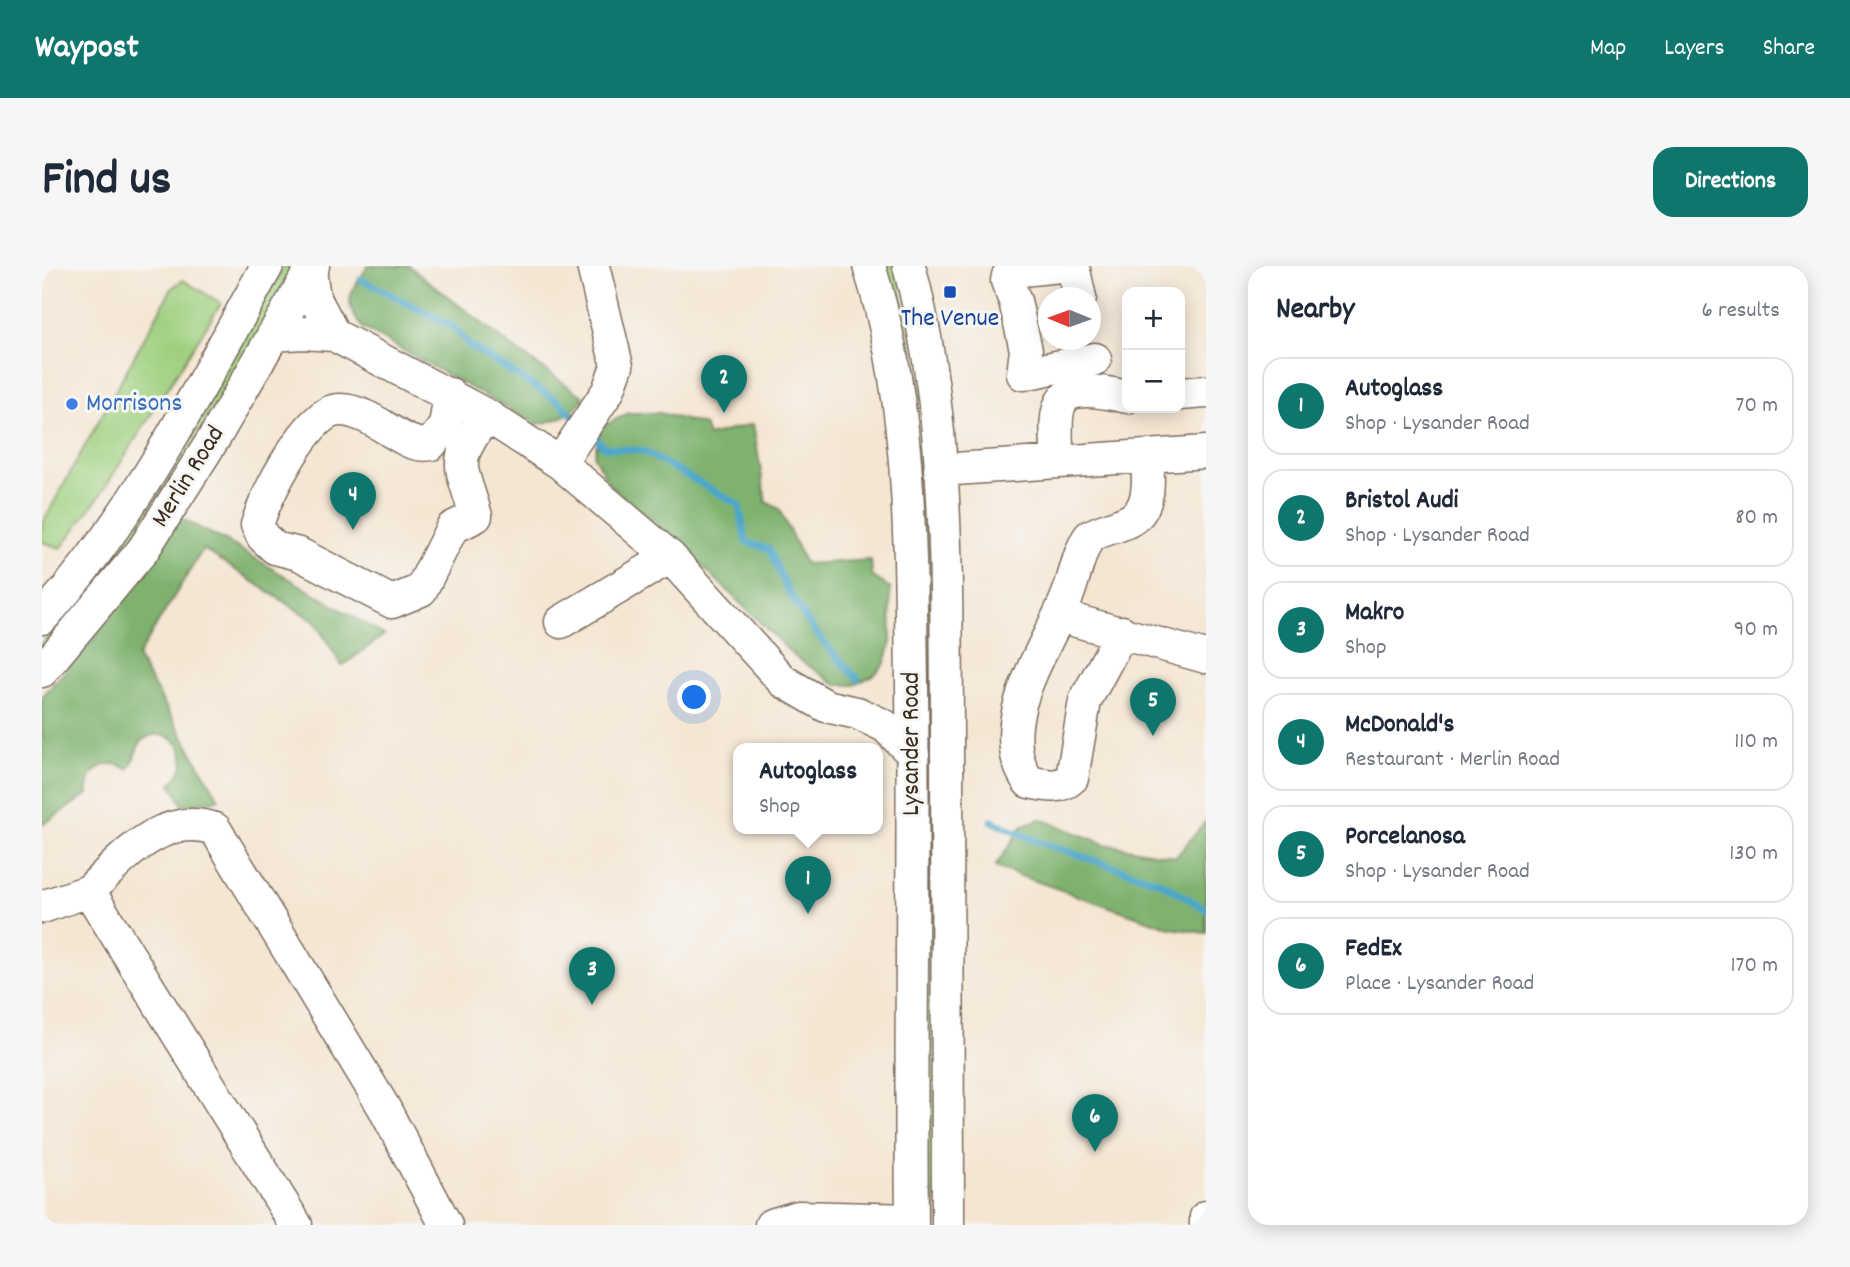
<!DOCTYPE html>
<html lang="en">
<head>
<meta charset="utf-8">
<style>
	:root { --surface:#fff; --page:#f6f6f7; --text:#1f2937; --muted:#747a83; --line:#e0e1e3; --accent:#0f766e }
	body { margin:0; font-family:Dekko,sans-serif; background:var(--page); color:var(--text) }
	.controls { position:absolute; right:21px; top:21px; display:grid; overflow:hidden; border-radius:14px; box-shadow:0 4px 18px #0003 }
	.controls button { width:63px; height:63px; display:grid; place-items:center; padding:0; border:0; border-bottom:2px solid var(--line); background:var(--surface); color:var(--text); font:35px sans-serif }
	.compass { position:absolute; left:996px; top:21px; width:63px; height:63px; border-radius:50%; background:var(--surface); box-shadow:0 4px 18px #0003; rotate:271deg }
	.you { position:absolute; left:653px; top:432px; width:24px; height:24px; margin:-18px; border:5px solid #fff; border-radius:50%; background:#1a73e8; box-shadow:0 0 0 10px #1a73e833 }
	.badge { display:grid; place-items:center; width:46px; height:46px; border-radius:50%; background:var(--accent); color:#fff; font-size:23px; font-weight:700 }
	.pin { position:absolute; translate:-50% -58px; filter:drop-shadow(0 2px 4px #0008) }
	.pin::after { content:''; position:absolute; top:37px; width:24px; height:21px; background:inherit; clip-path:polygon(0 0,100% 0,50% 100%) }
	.popup { position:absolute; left:691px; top:477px; width:150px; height:91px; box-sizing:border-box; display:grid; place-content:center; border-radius:14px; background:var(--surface); filter:drop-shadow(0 2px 5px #0005); font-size:23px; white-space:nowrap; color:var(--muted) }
	.popup b { font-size:26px; color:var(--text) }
	.popup::after { content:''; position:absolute; left:50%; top:100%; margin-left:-14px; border:14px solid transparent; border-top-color:var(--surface) }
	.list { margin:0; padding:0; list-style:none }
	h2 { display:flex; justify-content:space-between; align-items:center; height:91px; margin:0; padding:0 28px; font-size:30px }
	h2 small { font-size:23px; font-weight:400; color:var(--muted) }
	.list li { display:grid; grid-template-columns:46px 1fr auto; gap:21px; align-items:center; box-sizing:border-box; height:98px; margin:0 14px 14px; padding:0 14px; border:2px solid var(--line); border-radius:21px }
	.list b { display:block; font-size:26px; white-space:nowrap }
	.list p { margin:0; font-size:23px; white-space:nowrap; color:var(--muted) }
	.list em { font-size:23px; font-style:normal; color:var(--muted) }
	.map { position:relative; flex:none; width:1164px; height:959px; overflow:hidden; border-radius:21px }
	header { display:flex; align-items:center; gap:42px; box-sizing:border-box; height:98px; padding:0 35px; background:var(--accent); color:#fff }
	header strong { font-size:33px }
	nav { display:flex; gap:38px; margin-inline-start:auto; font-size:24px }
	.intro { display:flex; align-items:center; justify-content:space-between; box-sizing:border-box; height:168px; padding:0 42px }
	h1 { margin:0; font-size:49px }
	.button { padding:18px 32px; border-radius:21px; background:var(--accent); color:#fff; font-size:24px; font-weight:700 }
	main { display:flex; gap:42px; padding:0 42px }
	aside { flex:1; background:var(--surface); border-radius:21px; box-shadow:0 4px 18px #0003 }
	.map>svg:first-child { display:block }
	.green { fill:#9fd07f; stroke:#6d7d4e; stroke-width:2 }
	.forest { fill:#7fb26e; stroke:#5d6e46; stroke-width:2 }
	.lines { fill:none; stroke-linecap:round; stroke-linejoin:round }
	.stream { stroke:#4ca6ca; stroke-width:7 }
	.minor-casing { stroke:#7c6c5d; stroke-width:35 }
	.minor { stroke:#fff; stroke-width:32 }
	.transit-dot { fill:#1a4fb4; stroke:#f6f6f2; stroke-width:2.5 }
	.shop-dot { fill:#3f7fe0; stroke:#f6f6f2; stroke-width:2.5 }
	.labels { text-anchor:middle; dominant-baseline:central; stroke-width:6; stroke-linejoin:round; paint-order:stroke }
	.transit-label { font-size:26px; fill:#164399; stroke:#f6f6f2 }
	.shop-label { font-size:26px; fill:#366cbe; stroke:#f6f6f2; text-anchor:start }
	.street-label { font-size:26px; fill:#3b2a1e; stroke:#f6f6f2 }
</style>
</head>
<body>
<header>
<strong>Waypost</strong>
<nav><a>Map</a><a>Layers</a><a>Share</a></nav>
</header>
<div class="intro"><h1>Find us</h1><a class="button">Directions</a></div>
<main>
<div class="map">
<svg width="1164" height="959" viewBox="0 0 1164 959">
	<rect width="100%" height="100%" fill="#f6f6f2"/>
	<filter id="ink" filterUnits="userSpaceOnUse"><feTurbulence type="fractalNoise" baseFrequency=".0143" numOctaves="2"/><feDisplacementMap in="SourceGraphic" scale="14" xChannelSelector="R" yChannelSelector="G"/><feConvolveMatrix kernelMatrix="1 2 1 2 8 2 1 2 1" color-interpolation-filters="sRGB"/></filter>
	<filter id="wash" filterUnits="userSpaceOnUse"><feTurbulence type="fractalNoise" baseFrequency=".00686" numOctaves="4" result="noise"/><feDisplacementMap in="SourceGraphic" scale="28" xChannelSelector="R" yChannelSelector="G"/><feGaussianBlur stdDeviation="1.57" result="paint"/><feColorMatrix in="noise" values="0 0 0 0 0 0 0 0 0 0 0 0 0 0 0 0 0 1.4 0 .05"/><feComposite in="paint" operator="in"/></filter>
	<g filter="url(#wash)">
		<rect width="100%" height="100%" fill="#f5e6d3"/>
		<!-- green -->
		<path class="green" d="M242,0H256L118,238L0,393V376C97,262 170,131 242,0Z
			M842,0H854L881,134L871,135Z
			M141,14L179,37L59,228L19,282L0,276V258L130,22Z
			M885,177L891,240L893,959H883L875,178Z"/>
		<!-- forest -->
		<path class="forest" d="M326,0H367L474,84L542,131C533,148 513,156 494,158L321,62C298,34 309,27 326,0Z
			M587,147H618L662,159L666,170L711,158L724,236L737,243L763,298L829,294L830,310L848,322L849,377L843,397L832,409L812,419H795L752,390L642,282L567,218L552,190L559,161Z
			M138,252L189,278L342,369L300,400L273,356L161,283L95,391L177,533L141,540L129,517C159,493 128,454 101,474C91,482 95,495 86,503C66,490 44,503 46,528L0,559V431L56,368Z
			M999,553L1062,578L1134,591L1164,555V667L1129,662L953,601L981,559Z"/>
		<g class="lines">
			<!-- stream -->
			<path class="stream" d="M319,13L411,61L428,80L517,136L537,155
				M548,166L562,181L601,185L697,239L704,276L727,283C750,340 773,370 816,413
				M950,555L994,575L1118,616L1164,643"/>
		</g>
	</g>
	<g filter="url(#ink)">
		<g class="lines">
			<defs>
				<path id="minor" d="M827,0C870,134 868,280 870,419C872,599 868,779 870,959
					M867,0C908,151 904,313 905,468C906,631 907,795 906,959
					M1018,0L980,4L966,10L965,15L973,35L984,84L981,108L1053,93
					M1031,0L1038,32
					M268,5L272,31L292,69
					M231,69L260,67L292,69L444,149L518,197L628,291L741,415L784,440L815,447L843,460L871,488
					M408,128L403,160L389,178C366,183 343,158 322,150C311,145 297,141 286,147C258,163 224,229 215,259L221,271L233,282L257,288L350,336L379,324L410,262L434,250C418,194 409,200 444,149
					M1138,128L1164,126
					M1016,196C1011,130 1013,115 1085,131
					M518,197L566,125L575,100L551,0
					M898,204L1164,186
					M1017,350L1164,391
					M0,352C94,249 158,121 225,0
					M519,356L628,291
					M1080,366L1043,435L1030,512C1017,524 1003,519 987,516C947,460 1004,384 1025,331C1033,311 1036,288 1047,271C1060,263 1077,261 1090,253C1110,240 1106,210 1105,190
					M0,405L101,284L174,169L271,0
					M47,625C82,591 120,545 173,563L341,840L404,959
					M0,641L47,625L254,959
					M729,959L756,951L870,954
					M1164,959V951"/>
			</defs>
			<!-- minor casing -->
			<use href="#minor" class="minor-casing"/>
			<!-- minor -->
			<use href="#minor" class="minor"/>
		</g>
	</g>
	<!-- markers -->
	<rect class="transit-dot" x="901" y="19" width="14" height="14" rx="3.5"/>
	<circle class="shop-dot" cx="30" cy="138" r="7"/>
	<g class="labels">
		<!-- transit labels -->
		<g class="transit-label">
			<text x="908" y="53">The Venue</text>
		</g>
		<!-- shop labels -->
		<g class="shop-label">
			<text x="44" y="138">Morrisons</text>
		</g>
		<!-- street labels -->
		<g class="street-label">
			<text transform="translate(147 211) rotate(-58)">Merlin Road</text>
			<text transform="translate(870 478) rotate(-90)">Lysander Road</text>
		</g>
	</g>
</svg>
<div class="controls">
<button>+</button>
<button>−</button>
</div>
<svg class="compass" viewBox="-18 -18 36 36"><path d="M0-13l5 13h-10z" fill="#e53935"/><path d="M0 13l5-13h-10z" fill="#747a83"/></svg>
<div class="you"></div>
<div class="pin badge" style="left:766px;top:648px">1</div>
<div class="popup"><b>Autoglass</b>Shop</div>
<div class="pin badge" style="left:682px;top:147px">2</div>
<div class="pin badge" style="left:550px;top:739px">3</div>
<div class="pin badge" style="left:311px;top:264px">4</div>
<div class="pin badge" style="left:1111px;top:470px">5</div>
<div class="pin badge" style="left:1053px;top:886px">6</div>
</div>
<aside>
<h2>Nearby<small>6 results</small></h2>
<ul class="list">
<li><span class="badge">1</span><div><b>Autoglass</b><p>Shop · Lysander Road</p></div><em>70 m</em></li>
<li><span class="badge">2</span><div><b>Bristol Audi</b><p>Shop · Lysander Road</p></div><em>80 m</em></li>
<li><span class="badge">3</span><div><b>Makro</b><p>Shop</p></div><em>90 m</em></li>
<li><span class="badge">4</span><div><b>McDonald's</b><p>Restaurant · Merlin Road</p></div><em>110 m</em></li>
<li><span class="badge">5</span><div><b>Porcelanosa</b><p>Shop · Lysander Road</p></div><em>130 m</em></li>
<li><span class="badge">6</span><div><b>FedEx</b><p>Place · Lysander Road</p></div><em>170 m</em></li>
</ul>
</aside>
</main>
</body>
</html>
